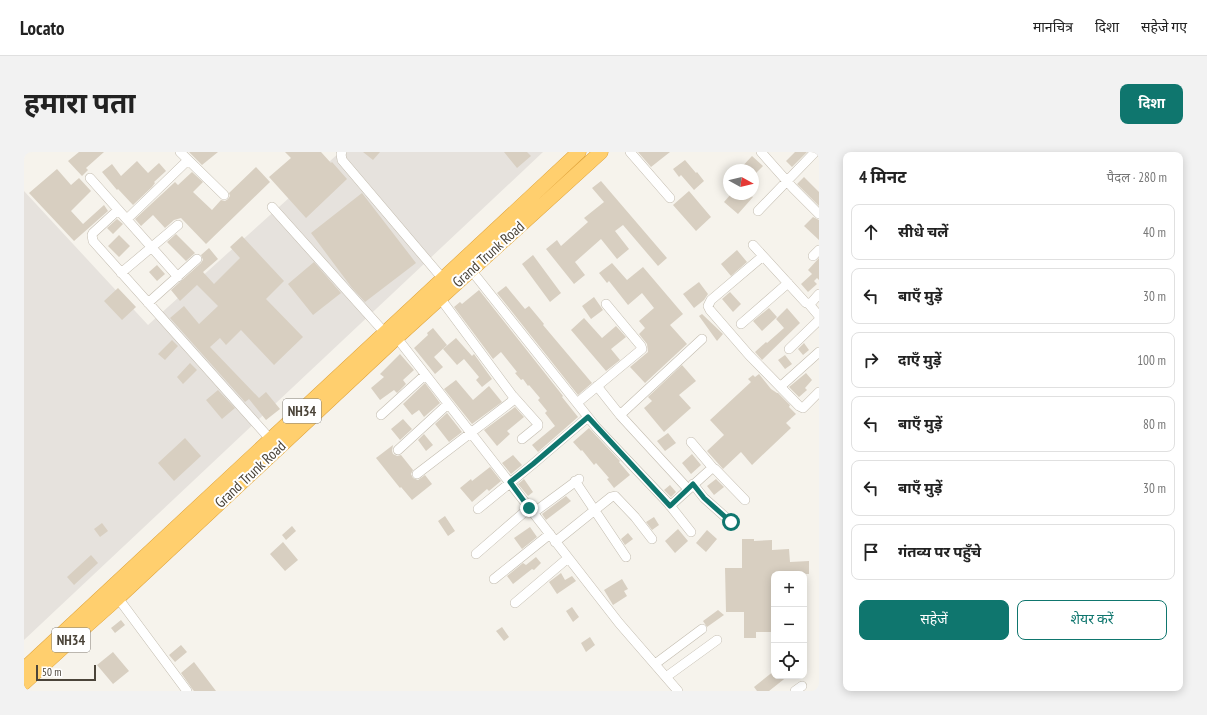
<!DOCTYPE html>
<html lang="hi">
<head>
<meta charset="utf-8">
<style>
	:root { --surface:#fff; --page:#f2f2f2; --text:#222; --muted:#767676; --line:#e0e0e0; --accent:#0f766e }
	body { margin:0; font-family:"PT Sans Narrow","Noto Sans Devanagari",sans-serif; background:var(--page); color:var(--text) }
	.controls { position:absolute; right:12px; bottom:12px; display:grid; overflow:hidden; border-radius:8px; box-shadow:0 2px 10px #0003 }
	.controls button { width:36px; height:36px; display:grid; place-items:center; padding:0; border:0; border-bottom:1px solid var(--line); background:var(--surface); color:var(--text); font:20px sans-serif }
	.compass { position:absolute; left:699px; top:12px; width:36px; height:36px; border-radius:50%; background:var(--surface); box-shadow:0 2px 10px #0003; rotate:98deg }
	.scale { position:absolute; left:12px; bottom:10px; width:60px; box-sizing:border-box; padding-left:4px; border:2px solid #4b4439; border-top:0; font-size:11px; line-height:14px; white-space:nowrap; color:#4b4439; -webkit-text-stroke:3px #fff; paint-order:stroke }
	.stop { position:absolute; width:12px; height:12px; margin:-9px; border:3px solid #0f766e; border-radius:50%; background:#fff }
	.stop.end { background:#0f766e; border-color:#fff; box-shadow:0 1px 4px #0008 }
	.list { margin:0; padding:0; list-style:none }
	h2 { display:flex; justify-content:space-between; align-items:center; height:52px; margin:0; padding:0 16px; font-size:17px }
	h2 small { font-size:13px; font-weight:400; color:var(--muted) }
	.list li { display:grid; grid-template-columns:26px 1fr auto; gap:12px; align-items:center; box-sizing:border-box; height:56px; margin:0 8px 8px; padding:0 8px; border:1px solid var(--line); border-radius:8px }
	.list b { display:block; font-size:15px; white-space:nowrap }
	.list em { font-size:13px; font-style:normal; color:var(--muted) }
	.actions { display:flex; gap:8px; padding:12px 16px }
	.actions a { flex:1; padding:9px 0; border:1px solid var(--accent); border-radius:8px; text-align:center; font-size:14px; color:var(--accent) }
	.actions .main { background:var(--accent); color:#fff }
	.icon { flex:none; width:22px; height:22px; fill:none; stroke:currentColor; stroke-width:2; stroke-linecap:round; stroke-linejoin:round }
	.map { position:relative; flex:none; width:795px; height:539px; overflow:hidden; border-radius:8px }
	header { display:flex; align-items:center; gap:24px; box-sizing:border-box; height:56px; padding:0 20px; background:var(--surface); border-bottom:1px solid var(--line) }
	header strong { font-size:19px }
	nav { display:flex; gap:22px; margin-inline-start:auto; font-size:14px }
	.intro { display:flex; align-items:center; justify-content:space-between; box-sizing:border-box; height:96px; padding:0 24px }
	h1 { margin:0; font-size:28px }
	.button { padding:10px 18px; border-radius:8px; background:var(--accent); color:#fff; font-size:14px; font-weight:700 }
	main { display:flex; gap:24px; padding:0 24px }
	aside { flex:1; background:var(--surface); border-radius:8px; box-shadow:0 2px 10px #0003 }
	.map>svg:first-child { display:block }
	.industrial { fill:#e6e2dd }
	.building { fill:#d8cfc1 }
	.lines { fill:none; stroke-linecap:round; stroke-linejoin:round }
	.minor-casing { stroke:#c2bbae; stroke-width:10 }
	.highway-casing { stroke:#e0a43c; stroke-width:15 }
	.minor { stroke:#fff; stroke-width:9 }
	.highway { stroke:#ffcf6e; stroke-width:14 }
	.route { stroke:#0f766e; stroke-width:5 }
	.labels { text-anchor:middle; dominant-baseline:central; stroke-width:4; stroke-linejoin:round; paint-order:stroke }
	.shield { fill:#fff; stroke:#817c74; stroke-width:1 }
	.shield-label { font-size:14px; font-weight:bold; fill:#4b4439 }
	.street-label { font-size:15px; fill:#4b4439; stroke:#fff }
</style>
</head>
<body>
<header>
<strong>Locato</strong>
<nav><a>मानचित्र</a><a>दिशा</a><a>सहेजे गए</a></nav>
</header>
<div class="intro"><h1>हमारा पता</h1><a class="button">दिशा</a></div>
<main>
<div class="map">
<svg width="795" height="539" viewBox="0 0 795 539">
	<rect width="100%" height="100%" fill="#f6f3ec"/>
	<!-- industrial -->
	<path class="industrial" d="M316,0H519L0,488V39L124,173Z"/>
	<!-- building -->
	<path class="building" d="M55,0H80L62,16L64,18L58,24L44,9Z
		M165,0H194L178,13Z
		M261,0H297L307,11L308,10L323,27L282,66L245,25L267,6Z
		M339,0H356L349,8Z
		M480,0H503L507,4L493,16Z
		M614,0H646L627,15Z
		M771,0H783L768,15L762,9Z
		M728,4L739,14L729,24V18H715Z
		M661,8L672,21L673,20L680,29L670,38L657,23L655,25L649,17Z
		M113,9L124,21L135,11L142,19L130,30L131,31L128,35L109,53L94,37L93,38L78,20L88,12L97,24Z
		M232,15L246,30L182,92L157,66L150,68L141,76L129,63L117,74L111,67L151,30L154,33L168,20L179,30L169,40L188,58L197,48L201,49L204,47L206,44L205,41Z
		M33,17L47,33L55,26L67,39L47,59L59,72L80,53L84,59L50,89L5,41Z
		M780,25L795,40V54L773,32Z
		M577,29L643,106L634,114L599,73L591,79L605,97L593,107L577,87L551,110L561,123L550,132L522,97L533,88L537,94L564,70L560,66L580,50L568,36Z
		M665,39L687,65L672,79L649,53Z
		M338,41L392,111L341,150L328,136L287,81Z
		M707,42H725L729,45L714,62L700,50Z
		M789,65L795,68V88L780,74Z
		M93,67L99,72L89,82L83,76Z
		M152,82L171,101L162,109L143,90Z
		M95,83L106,94L95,105L84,94Z
		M218,84L260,129L242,147L279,185L250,213L217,178L202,193L196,186L186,195L235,246L242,240L256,257L242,268L225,247L221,250L146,166L160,154L175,172L194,154L173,133L156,149L147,138L177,111L179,108L177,103L185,96L194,107L179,120L190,132L216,106L206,95Z
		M713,98L723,110L707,124L697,112Z
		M509,103L537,141L526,150L498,112Z
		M795,106V128L793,126L790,129L793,132L784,140L777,132L788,122L784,118Z
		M290,110L317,141L289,163L264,132Z
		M588,111L603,128L619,115L659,162L646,173L663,192L621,231L606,215L624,200L623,192L615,182L621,176L615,169L630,156L618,141L604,153L585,129L583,131L575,121Z
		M133,113L141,122L133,129L125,120Z
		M675,130L684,142L680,148L670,156L659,142Z
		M482,134L501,157L505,154L520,172L519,173L568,231L554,243L473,141Z
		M94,136L112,155L98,168L80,149Z
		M455,138L539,244L538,245L554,265L514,300L508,293L531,274L521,261L523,259L514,248L516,246L505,233L504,234L499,227L497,228L491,221L493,220L477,200L469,207L430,155L436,150L438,152Z
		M706,140L717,152L709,160L698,147Z
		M570,145L579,158L567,167L558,154Z
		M745,156L753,165L738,179L729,169Z
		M763,156L776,171L738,208L731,200L742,190L743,191L760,176L752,167Z
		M678,162L699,182L693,189L675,164Z
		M560,166L578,186L592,174L602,185L587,197L596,208L582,219L547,178Z
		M409,176L423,193L410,205L419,215L411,222L390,196L404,183L403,181Z
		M432,186L448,204L450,202L468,227L458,235L452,228L455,225L440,207L433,213L419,197Z
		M148,188L154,194L141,208L134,202Z
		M780,191L785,198L779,203L774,197Z
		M376,202L390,218L379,228L382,232L373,241L370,238L356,248L347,236L360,225L356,222Z
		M761,203L768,212L761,217L754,208Z
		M166,211L173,218L159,232L153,225Z
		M658,213L672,229L655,243L667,256L640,280L620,256L628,249L624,245Z
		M782,221L788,228L781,236L783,238L775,245L765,235Z
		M735,222L747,237L753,241H754L766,253L765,255L772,262L762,271L767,276L728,313L717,300L699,317L683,299L700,283L686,268L727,230L724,227L729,223L731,225Z
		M432,228L449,248L465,234L478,250L448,272L420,237Z
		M401,231L416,251L400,265L395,258L388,263L379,252Z
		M194,238L211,256L198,267L182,248Z
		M491,255L500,265L483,279L486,282L473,294L460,278Z
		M423,261L438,280L425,290L411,272Z
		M379,267L388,277L376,288L367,277Z
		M565,276L596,309L595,310L606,323L590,336L583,327L585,326L572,311L570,313L558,298L557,299L549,290Z
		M644,281L652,291L641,299L633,289Z
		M400,282L409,293L402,299L394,288Z
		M161,286L177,304L150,329L134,311Z
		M369,293L368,299L369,302L373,304L377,303L389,318L387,322L389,326L394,328L401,323L408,332L388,348L377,335L376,336L352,306Z
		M668,302L677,313L667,322L658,311Z
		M489,303L498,313L487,322L478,311Z
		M466,315L477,329L465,339L463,337L448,350L436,336L447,327L448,329Z
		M500,327L509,340L504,344L494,332Z
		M692,327L700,335L690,343L683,334Z
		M646,333L652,340L647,345L640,338Z
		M542,344L547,349L522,368L518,362Z
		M421,364L431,379L424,384L414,369Z
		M630,365L635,373L628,378L622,370Z
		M78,371L84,379L76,385L70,377Z
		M268,374L272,379L262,388L258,383Z
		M506,375L513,385L498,397L490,386Z
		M654,377L664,389L651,401L641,389Z
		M683,378L693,387L682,400L672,391Z
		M604,381L609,387L601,393L597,387Z
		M718,387H730V389L748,388V398L765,397L766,410L785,409V422H748L749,438L750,437V480H732V486H720V460H702L701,416H718Z
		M259,390L274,408L261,419L246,402Z
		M67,403L74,411L50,433L43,425Z
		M512,405L517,411L510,418L508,417L489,432L483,424L499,411L502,413Z
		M537,421L541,428L548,424L552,429L533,442L525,430Z
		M598,427L604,437L600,439L603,444L589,453L580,438Z
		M548,455L555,465L549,470L542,459Z
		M694,458L700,463L683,475L679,469Z
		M97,468L101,473L91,481L87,476Z
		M478,475L485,485L480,489L472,479Z
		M566,485L571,493L562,500L557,491Z
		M157,493L163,500L151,510L145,503Z
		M89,500L105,519L89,532L73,513Z
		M170,510L192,539H170L169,538L157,521Z
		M750,519V524H764L745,539H733L730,535Z"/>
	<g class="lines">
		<defs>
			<path id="minor" d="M156,0L200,43
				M318,0L317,2L318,8L419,127
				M606,0L646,46
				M737,0L769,36L795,62
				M66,26L154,125
				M248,55L361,181
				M94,58L69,81L68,83L69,89L247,288
				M734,59L791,0
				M103,67L164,8
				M729,93L782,151H787L795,142
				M739,104L687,148L684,154L686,158L725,203L775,254L779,256L795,240
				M789,104L795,98
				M447,118L572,275L644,351L667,380
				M97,121L154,73
				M124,151L173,107
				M784,151L795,164
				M717,172L764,131
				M373,186L595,471L654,539
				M765,197L795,168
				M573,234L596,263L664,337
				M756,235L795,200
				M489,244L514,272V274L498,287
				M553,251L618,197L617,194L582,152
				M357,263L401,223
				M596,263L678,187
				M667,290L689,316
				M374,298L424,252
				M393,322L487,250L490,246L488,243L416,146
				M551,329L602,405
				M669,332L680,346L707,370
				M646,354L688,316L691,317L721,348
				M454,357L509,312L564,265
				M509,361L555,327
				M531,390L587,345L591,344L611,365L628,387
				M452,402L505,356
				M470,427L526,382
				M94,446L163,539
				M491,451L544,406
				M631,512L678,477
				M642,525L693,488
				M771,539L778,534"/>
			<path id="highway" d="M0,517L555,0
				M0,531L59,477L94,446L369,189L577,0"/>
		</defs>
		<!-- minor casing -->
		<use href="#minor" class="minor-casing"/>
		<!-- highway casing -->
		<use href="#highway" class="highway-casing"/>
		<!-- minor -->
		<use href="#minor" class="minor"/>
		<!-- highway -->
		<use href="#highway" class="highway"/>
	</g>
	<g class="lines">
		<!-- route -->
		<path class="route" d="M505,356L486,330L509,312L564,265L646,354L669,332L680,346L707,370"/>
	</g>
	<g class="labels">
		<!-- shield labels -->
		<g class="shield">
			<rect x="259" y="247" width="38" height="24" rx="3"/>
			<rect x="28" y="476" width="38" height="24" rx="3"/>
		</g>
		<g class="shield-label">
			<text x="278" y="259">NH34</text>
			<text x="47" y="488">NH34</text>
		</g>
		<!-- street labels -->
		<g class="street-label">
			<text transform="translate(464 102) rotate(-42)">Grand Trunk Road</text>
			<text transform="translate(226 322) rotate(-43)">Grand Trunk Road</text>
		</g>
	</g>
</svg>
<div class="controls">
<button>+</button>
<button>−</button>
<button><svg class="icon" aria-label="locate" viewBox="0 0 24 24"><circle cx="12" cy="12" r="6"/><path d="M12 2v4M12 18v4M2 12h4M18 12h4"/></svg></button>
</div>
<svg class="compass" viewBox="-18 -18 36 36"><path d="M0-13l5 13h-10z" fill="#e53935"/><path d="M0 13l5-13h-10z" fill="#767676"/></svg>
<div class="scale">50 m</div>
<div class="stop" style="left:707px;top:370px"></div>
<div class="stop end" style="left:505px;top:356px"></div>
</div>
<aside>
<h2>4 मिनट<small>पैदल · 280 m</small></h2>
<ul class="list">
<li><svg class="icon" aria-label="ahead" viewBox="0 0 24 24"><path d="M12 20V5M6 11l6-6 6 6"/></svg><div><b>सीधे चलें</b></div><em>40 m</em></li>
<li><svg class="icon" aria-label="left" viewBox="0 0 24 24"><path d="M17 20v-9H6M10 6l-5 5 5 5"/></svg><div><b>बाएँ मुड़ें</b></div><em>30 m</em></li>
<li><svg class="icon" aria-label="right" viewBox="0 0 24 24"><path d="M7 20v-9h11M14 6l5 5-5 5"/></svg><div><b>दाएँ मुड़ें</b></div><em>100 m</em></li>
<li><svg class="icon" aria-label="left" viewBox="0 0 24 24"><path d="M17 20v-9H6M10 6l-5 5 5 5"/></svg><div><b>बाएँ मुड़ें</b></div><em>80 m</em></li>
<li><svg class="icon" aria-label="left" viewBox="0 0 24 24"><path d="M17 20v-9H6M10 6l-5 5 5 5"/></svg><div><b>बाएँ मुड़ें</b></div><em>30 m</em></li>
<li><svg class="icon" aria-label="arrive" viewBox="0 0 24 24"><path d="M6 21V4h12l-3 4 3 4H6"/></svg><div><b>गंतव्य पर पहुँचे</b></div></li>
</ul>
<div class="actions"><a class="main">सहेजें</a><a>शेयर करें</a></div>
</aside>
</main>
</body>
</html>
